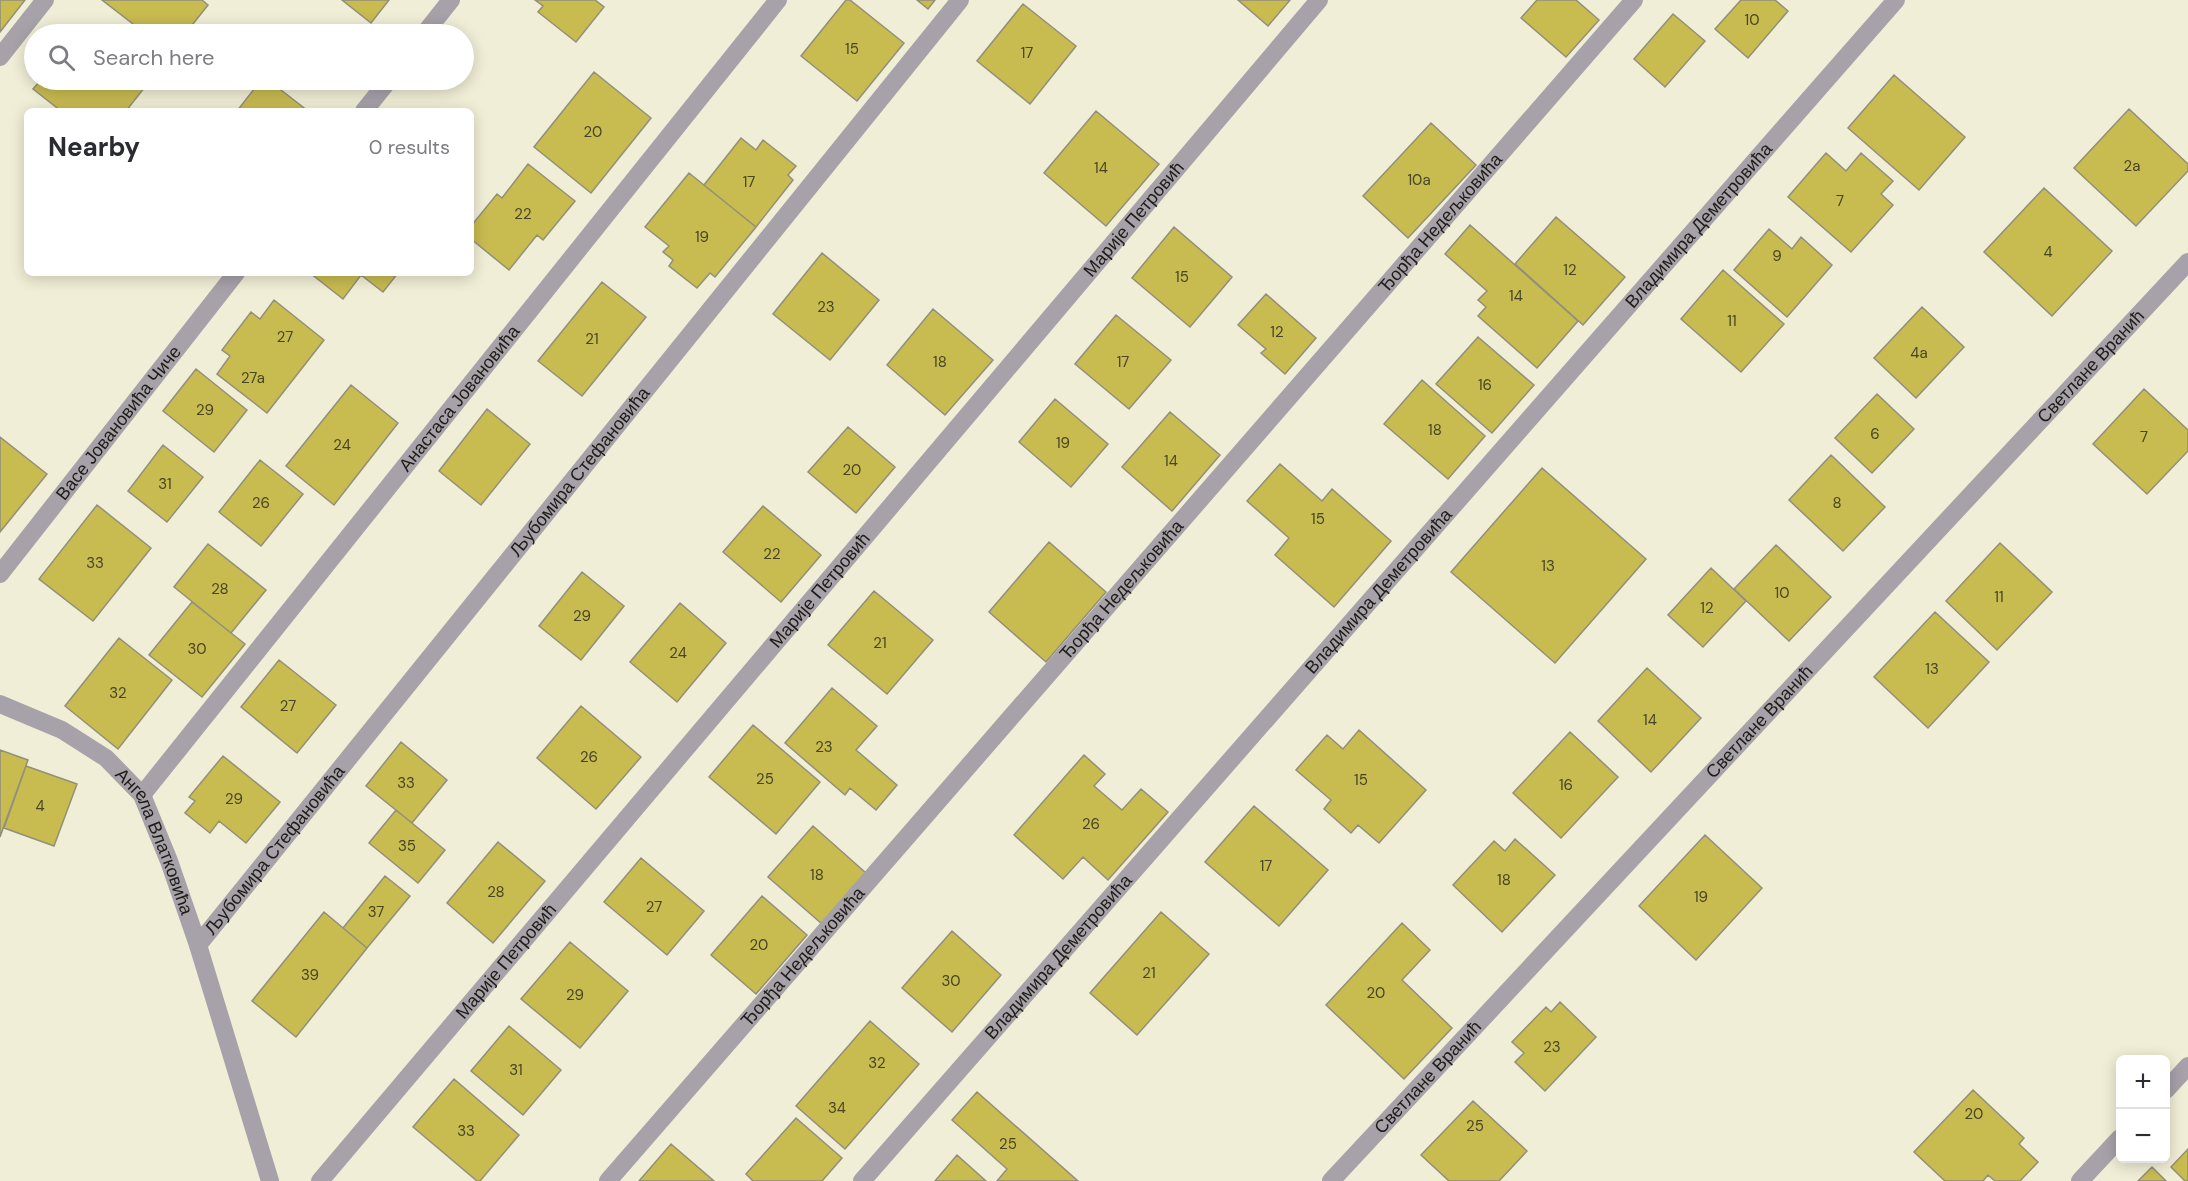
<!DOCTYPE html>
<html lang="en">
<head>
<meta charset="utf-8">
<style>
	:root { --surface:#fff; --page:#f2f2f3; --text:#2b2b33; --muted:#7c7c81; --line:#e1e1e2 }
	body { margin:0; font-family:"DM Sans",sans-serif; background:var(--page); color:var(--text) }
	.controls { position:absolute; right:18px; bottom:18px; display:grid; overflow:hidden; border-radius:9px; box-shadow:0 3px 15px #0003 }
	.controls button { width:54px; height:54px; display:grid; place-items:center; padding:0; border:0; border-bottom:2px solid var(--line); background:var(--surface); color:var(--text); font:30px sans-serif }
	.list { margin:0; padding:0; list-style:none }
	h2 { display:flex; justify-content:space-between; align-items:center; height:78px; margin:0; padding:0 24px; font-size:26px }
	h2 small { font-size:20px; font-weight:400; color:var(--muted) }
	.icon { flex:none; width:33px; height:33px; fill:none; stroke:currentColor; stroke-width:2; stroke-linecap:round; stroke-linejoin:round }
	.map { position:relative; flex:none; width:2188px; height:1181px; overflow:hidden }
	.search { position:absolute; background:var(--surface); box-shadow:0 3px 15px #0003; left:24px; top:24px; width:450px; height:66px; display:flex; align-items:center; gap:15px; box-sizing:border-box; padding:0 21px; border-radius:33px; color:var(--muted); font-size:22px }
	.panel { position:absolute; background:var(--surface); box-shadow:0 3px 15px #0003; left:24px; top:108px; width:450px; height:168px; border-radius:9px }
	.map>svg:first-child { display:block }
	.building { fill:#c8bb50; stroke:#928f7a; stroke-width:1.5 }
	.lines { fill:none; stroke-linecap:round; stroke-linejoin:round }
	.street { stroke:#a7a1aa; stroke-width:18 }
	.labels { text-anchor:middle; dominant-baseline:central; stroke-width:5; stroke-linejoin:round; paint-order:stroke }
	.number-label { font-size:15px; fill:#484424 }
	.street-label { font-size:18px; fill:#1e1d15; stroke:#f0eed6 }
</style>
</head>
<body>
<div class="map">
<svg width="2188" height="1181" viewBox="0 0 2188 1181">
	<rect width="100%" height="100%" fill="#f0eed6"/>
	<!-- building -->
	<path class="building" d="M0,0H25L0,32Z
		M102,0H202L208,5L185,34H146Z
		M342,0H389L371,23Z
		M535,0H595L604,7L576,42L538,12L543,6Z
		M846,0H850L904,43L857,101L801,56Z
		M917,0H935L928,9Z
		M1238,0H1290L1268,26Z
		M1537,0H1576L1599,20L1566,57L1521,18Z
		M1741,0H1775L1788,11L1748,58L1715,29Z
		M1023,4L1076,46L1030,104L977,61Z
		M1673,14L1705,41L1665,87L1634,59Z
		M594,72L651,118L591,193L534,147Z
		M1894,75L1965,137L1919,190L1848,128Z
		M41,80H135L145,87L126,111H61L33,89Z
		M261,80H268L308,111H237Z
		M2129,109L2188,164V171L2136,226L2074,168Z
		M1096,111L1159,164L1106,226L1044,173Z
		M1431,123L1476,165L1408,238L1363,196Z
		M741,138L756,150L763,140L796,166L788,175L793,180L756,227L704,185Z
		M1826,153L1846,171L1861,153L1893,181L1881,194L1893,205L1851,252L1788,197Z
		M528,164L575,201L543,240L537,235L509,270L471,239V226L497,194L502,198Z
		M689,173L756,227L715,277L710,273L697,288L669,266L673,260L663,252L669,246L645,227Z
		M2044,188L2112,251L2052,316L1984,252Z
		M1556,217L1625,277L1583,325L1515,264Z
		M1470,225L1578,321L1537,368L1478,316L1486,307L1478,300L1487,291L1445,254Z
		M1174,227L1232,277L1190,327L1132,278Z
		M1769,229L1792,249L1801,237L1832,265L1787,317L1734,270Z
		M822,253L879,300L830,360L773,314Z
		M1723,270L1784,324L1741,372L1681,319Z
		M310,273H398L383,292L361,275L343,299Z
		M602,282L646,317L582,396L538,361Z
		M1266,294L1316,338L1285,374L1261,353L1266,349L1238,325Z
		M274,300L324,340L267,413L217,374L230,356L222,350L251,312L260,319Z
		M1922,307L1964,347L1916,398L1874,358Z
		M933,309L993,360L945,415L887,365Z
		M1116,315L1171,360L1129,409L1075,364Z
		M1478,337L1534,385L1492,433L1436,384Z
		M196,369L247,410L214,452L163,411Z
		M1422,380L1485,436L1448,479L1384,424Z
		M351,385L398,423L334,505L286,466Z
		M2144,389L2188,430V451L2147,494L2093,444Z
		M1877,394L1914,429L1872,473L1835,438Z
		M1055,399L1108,444L1071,487L1019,442Z
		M487,409L530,444L481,505L439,471Z
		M1170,412L1220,455L1172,511L1122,467Z
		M848,427L895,467L856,513L808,472Z
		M0,437L47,474L0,532Z
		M163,445L203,477L167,522L128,491Z
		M1831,455L1885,507L1843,551L1789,500Z
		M260,460L303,494L261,546L219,512Z
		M1280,464L1322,501L1332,489L1391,541L1334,607L1275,555L1289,538L1247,501Z
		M1542,468L1646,559L1555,663L1451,572Z
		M97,505L151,548L93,621L39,579Z
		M763,506L821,555L781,602L723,552Z
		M1049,542L1106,592L1046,662L989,612Z
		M2000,543L2052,592L1997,650L1946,601Z
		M208,544L266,590L231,633L174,587Z
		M1776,545L1831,597L1789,641L1734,589Z
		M1711,568L1746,601L1703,647L1668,615Z
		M582,572L624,606L581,660L539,626Z
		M874,591L933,640L887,694L828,645Z
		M192,602L245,644L202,697L149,655Z
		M680,603L726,643L677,702L630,662Z
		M1935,612L1989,662L1928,728L1874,677Z
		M119,638L172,680L118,749L65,706Z
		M279,660L336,705L297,753L241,707Z
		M1647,668L1701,718L1651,772L1598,721Z
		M832,688L877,726L856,750L897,785L876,810L850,788L845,795L785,743Z
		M581,706L641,757L596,809L537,758Z
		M753,725L820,782L776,834L709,777Z
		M1359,730L1426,790L1379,843L1358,825L1351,833L1324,809L1331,800L1296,770L1327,735L1343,749Z
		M1570,732L1618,777L1561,838L1513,793Z
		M401,742L447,780L412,823L366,786Z
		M0,750L28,760L0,837Z
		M1084,755L1105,774L1094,786L1122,810L1141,789L1168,812L1108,880L1083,857L1063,879L1014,835Z
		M223,756L280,802L246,843L219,821L210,833L185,813L195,801L189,797Z
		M26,766L77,784L54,846L4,828Z
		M1254,806L1328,870L1279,926L1205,862Z
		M396,810L445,850L418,883L369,843Z
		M813,826L866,873L822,924L768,877Z
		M1705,835L1762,888L1696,960L1639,906Z
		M1515,839L1555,875L1502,932L1453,885L1494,841L1505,851Z
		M498,842L545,881L493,943L447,903Z
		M641,858L704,911L667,955L604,902Z
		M385,876L410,896L367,948L343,928Z
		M762,896L807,935L756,994L711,955Z
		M324,912L367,948L296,1037L252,1001Z
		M1161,912L1209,954L1137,1035L1090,993Z
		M1402,923L1430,950L1402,980L1452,1028L1404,1079L1326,1005Z
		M952,931L1001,975L952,1032L902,988Z
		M570,942L628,991L580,1048L521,999Z
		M1560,1002L1596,1037L1545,1091L1515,1062L1524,1053L1512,1042L1546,1007L1551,1012Z
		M870,1021L919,1064L845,1149L796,1106Z
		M509,1026L561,1070L523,1115L471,1071Z
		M454,1079L519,1135L480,1181H477L413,1127Z
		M1973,1090L2024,1138L2019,1144L2038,1162L2020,1181H1995L1988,1175L1983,1181H1945L1914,1152Z
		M977,1092L1078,1181H997L1007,1169L952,1120Z
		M1473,1101L1527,1151L1499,1181H1449L1421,1155Z
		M796,1118L842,1158L822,1181H753L746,1174Z
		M671,1144L714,1181H639Z
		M2188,1149V1181H2185L2171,1167Z
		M957,1155L986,1181H935Z
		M2152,1167L2166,1181H2138Z"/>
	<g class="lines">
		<!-- street -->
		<g class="street">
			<path d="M424,34L451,0"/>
			<path d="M0,57L45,0"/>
			<path d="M364,111L389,80"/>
			<path id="s1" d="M0,574L236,273"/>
			<path id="s2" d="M0,704L62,730L106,758L142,795L169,861L198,945L270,1181"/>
			<path id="s3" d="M142,795L778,0"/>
			<path id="s4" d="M198,945L960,0"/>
			<path d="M2166,1090L2188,1066"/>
			<path id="s5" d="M320,1181L1319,0"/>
			<path id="s6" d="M608,1181L1634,0"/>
			<path id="s7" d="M862,1181L1896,0"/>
			<path id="s8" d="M1331,1181L2188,262"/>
			<path d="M2080,1181L2120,1138"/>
		</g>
	</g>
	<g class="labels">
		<!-- number labels -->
		<g class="number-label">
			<text x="1752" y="20">10</text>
			<text x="852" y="49">15</text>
			<text x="1027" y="53">17</text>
			<text x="593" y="132">20</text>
			<text x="2132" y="166">2a</text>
			<text x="1101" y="168">14</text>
			<text x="1419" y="180">10a</text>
			<text x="749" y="182">17</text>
			<text x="1840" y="201">7</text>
			<text x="523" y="214">22</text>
			<text x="702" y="237">19</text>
			<text x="2048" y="252">4</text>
			<text x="1777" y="256">9</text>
			<text x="1570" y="270">12</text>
			<text x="1182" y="277">15</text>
			<text x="1516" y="296">14</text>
			<text x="826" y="307">23</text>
			<text x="1732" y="321">11</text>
			<text x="1277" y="332">12</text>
			<text x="285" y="337">27</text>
			<text x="592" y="339">21</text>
			<text x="1919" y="353">4a</text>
			<text x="940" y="362">18</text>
			<text x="1123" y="362">17</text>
			<text x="253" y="378">27a</text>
			<text x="1485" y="385">16</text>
			<text x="205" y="410">29</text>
			<text x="1435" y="430">18</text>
			<text x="1875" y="434">6</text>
			<text x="2144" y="437">7</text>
			<text x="1063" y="443">19</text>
			<text x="342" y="445">24</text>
			<text x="1171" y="461">14</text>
			<text x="852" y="470">20</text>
			<text x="165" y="484">31</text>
			<text x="261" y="503">26</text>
			<text x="1837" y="503">8</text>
			<text x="1318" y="519">15</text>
			<text x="772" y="554">22</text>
			<text x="95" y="563">33</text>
			<text x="1548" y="566">13</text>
			<text x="220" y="589">28</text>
			<text x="1782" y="593">10</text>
			<text x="1999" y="597">11</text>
			<text x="1707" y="608">12</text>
			<text x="582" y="616">29</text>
			<text x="880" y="643">21</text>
			<text x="197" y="649">30</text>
			<text x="678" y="653">24</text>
			<text x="1932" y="669">13</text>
			<text x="118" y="693">32</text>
			<text x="288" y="706">27</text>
			<text x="1650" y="720">14</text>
			<text x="824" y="747">23</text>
			<text x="589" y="757">26</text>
			<text x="765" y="779">25</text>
			<text x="1361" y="780">15</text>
			<text x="406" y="783">33</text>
			<text x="1566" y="785">16</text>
			<text x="234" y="799">29</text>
			<text x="40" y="806">4</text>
			<text x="1091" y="824">26</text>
			<text x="407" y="846">35</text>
			<text x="1266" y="866">17</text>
			<text x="817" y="875">18</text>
			<text x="1504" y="880">18</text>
			<text x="496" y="892">28</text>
			<text x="1701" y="897">19</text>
			<text x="654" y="907">27</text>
			<text x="376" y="912">37</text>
			<text x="759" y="945">20</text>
			<text x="1149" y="973">21</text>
			<text x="310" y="975">39</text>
			<text x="951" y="981">30</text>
			<text x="1376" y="993">20</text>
			<text x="575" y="995">29</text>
			<text x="1552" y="1047">23</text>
			<text x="877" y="1063">32</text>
			<text x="516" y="1070">31</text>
			<text x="837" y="1108">34</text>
			<text x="1974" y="1114">20</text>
			<text x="1475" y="1126">25</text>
			<text x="466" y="1131">33</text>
			<text x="1008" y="1144">25</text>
		</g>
		<!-- street labels -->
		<g class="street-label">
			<text stroke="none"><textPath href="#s5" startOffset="1260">Марије Петровић</textPath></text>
			<text stroke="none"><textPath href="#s6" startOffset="1269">Ђорђа Недељковића</textPath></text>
			<text stroke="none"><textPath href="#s7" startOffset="1270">Владимира Деметровића</textPath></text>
			<text stroke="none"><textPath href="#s8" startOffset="1114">Светлане Вранић</textPath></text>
			<text stroke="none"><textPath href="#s3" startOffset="508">Анастаса Јовановића</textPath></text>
			<text stroke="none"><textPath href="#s1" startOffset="192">Васе Јовановића Чиче</textPath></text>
			<text stroke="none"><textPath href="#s4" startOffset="608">Љубомира Стефановића</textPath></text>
			<text stroke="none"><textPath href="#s5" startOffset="774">Марије Петровић</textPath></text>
			<text stroke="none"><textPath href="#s7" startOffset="784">Владимира Деметровића</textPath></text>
			<text stroke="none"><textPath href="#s6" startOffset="783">Ђорђа Недељковића</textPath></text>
			<text stroke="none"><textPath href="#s8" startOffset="628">Светлане Вранић</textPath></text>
			<text stroke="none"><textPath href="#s2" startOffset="218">Ангела Влатковића</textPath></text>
			<text stroke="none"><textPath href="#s4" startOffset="122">Љубомира Стефановића</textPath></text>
			<text stroke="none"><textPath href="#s7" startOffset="298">Владимира Деметровића</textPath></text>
			<text stroke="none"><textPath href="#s6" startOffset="297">Ђорђа Недељковића</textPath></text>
			<text stroke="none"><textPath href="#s5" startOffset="288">Марије Петровић</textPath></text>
			<text stroke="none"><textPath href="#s8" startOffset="142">Светлане Вранић</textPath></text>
		</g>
	</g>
</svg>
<div class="controls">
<button>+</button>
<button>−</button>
</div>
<div class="search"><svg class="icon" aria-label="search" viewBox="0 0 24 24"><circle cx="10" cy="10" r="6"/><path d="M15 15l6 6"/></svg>Search here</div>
<section class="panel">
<h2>Nearby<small>0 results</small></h2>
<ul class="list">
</ul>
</section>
</div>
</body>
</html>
